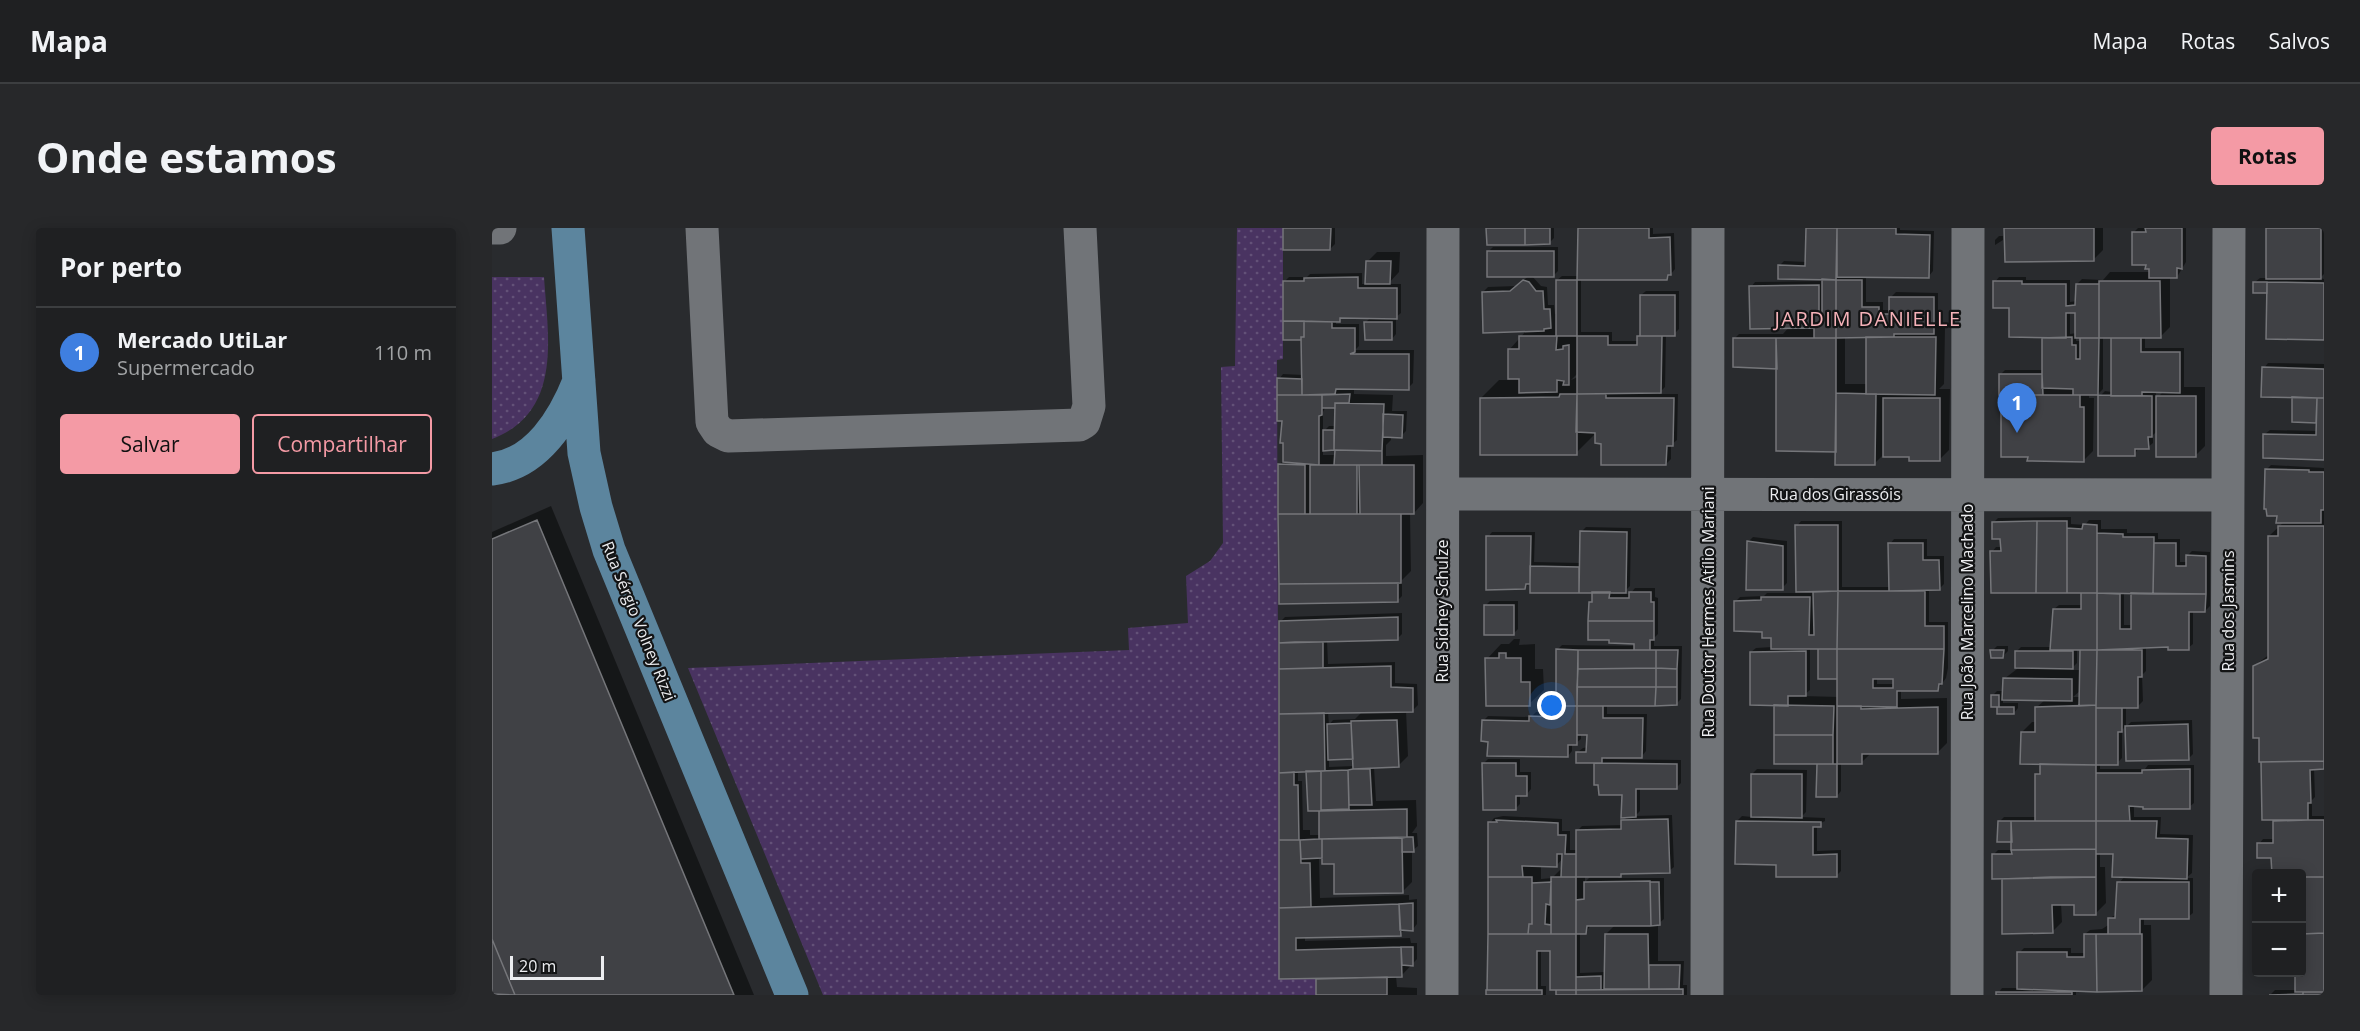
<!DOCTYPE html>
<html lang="pt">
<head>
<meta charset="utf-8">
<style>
	:root { --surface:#1f2022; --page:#27282a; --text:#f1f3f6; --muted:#a1a3a5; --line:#3c3e40; --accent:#f49aa5 }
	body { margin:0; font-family:"Open Sans",sans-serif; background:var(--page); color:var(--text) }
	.controls { position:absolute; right:18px; bottom:18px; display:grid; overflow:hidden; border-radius:6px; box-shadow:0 3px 15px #0003 }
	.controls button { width:54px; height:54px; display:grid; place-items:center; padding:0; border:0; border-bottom:2px solid var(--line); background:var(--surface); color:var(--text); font:30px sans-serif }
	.scale { position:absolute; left:18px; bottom:15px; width:94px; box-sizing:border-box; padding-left:6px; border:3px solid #ecedf0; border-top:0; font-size:16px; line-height:21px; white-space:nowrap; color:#ecedf0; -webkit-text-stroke:4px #131415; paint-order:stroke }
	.you { position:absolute; left:1060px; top:478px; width:21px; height:21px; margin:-15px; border:4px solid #fff; border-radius:50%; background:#1a73e8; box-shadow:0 0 0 9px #1a73e833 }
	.badge { display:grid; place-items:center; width:39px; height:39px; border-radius:50%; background:var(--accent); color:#fff; font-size:20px; font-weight:700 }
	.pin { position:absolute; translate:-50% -50px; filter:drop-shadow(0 2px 3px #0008) }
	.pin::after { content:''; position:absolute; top:32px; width:21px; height:18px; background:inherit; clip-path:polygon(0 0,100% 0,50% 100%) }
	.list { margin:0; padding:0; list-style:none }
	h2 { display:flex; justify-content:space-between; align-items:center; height:78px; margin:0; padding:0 24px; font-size:26px }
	h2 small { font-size:20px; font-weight:400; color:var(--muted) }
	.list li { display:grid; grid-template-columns:39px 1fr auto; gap:18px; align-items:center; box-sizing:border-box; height:90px; padding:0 24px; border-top:2px solid var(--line) }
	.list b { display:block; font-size:22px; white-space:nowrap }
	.list p { margin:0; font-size:20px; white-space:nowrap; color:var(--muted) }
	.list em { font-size:20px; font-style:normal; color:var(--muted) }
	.actions { display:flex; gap:12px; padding:18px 24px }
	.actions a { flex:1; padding:14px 0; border:2px solid var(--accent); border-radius:6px; text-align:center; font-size:21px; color:var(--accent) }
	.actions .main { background:var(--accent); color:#111 }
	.map { position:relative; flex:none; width:1832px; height:767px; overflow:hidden; border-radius:6px }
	header { display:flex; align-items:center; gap:36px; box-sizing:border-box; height:84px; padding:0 30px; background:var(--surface); border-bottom:2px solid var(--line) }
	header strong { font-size:28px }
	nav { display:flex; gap:33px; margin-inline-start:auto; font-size:21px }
	.intro { display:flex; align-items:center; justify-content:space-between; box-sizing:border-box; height:144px; padding:0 36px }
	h1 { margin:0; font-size:42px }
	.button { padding:15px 27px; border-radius:6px; background:var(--accent); color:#111; font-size:21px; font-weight:700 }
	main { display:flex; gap:36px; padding:0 36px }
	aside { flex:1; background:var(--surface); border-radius:6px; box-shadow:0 3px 15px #0003 }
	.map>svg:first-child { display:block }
	.grass { fill:url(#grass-dots) }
	.shadow { fill:#0007; fill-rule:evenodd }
	.building { fill:#404145; stroke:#75767a; stroke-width:1.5; fill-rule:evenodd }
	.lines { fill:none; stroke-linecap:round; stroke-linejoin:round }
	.minor { stroke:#717478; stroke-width:33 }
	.major { stroke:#5c859e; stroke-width:33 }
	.labels { text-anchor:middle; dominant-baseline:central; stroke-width:4.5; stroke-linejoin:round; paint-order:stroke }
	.street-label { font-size:16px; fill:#ecedf0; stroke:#131415 }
	.quarter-label { font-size:20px; letter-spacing:1.5px; fill:#f6b2b9; stroke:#131415 }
</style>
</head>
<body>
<header>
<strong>Mapa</strong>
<nav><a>Mapa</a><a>Rotas</a><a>Salvos</a></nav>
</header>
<div class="intro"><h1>Onde estamos</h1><a class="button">Rotas</a></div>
<main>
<aside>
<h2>Por perto<small></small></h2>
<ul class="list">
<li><span class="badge" style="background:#3f7fe0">1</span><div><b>Mercado UtiLar</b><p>Supermercado</p></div><em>110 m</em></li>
</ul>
<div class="actions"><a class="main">Salvar</a><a>Compartilhar</a></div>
</aside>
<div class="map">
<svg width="1832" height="767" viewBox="0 0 1832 767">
	<defs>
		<pattern id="grass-dots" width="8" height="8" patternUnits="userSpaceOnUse" patternTransform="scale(1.5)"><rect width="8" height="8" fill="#493361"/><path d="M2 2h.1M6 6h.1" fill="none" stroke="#635178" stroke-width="1.8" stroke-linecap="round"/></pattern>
	</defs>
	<rect width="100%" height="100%" fill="#292b2e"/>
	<!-- grass -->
	<path class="grass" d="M745,0H791V131L785,132L787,751H824V767H331L196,440L637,422L636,400L696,395L694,348L718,333L731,315L729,139L743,138Z
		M0,49H52C56,109 71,184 0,211Z"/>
	<!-- shadow -->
	<path class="shadow" d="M792,0H843V16L838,21Z
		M996,0H1062V10L1057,15Z
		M1087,0H1161V6L1182,5L1183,41L1175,51L1089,50V104H1120V113H1147L1149,106V67L1154,63H1187V101L1182,106H1174L1173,159L1166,166H1186L1185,212L1179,217V231L1174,236L1111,214L1105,203H1102V207L1084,225L989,170L1007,152H1018L1017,122L1035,102L991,64L996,59L1024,58L1038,47L997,23L1001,19H1066V43L1062,47H1039L1049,58L1055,59L1056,77H1062L1063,86H1065V52L1070,48H1087ZM1086,145V149L1079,152Z
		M1315,0H1408V2L1442,3L1441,43L1437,48L1374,47V74H1391V82H1399V69L1404,64L1446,65V100H1453L1452,156L1447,161H1458L1457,222L1447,232L1393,225L1382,236L1345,222L1286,139L1242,111L1247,106H1291L1297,99L1259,59L1263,54L1331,53V50L1287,38L1292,33L1314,34ZM1353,108H1375V156H1353Z
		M1514,0H1611V22L1601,32Z
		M1646,0H1694V34L1685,49H1678V99L1668,109H1653V120H1692V159H1713V218L1703,228L1666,202L1661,207V215L1656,219H1647L1643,226L1608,168L1613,163L1620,164V109L1611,108V161L1606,166H1597V170H1602L1601,223L1591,233L1537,228L1509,146L1513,142H1552V108L1519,78L1503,54L1507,49H1534V52H1578V74L1585,73V56L1590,51L1611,52L1618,44H1659L1641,5ZM1578,83H1585V105L1578,106ZM1584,108H1590V113H1584ZM1664,163H1672L1664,171Z
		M1776,0H1832V46L1828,50L1832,51V111L1763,54L1768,50H1775Z
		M1507,8H1511V12L1503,17V12Z
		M885,24H908L907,44L896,56H909V85L904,89V106L900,111L874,94L879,89H851L844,92V96H867V118L863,122H922L921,155L916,160L862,159V166L901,167L900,183H915L914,203L909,208H899V212L894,217V228L931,227V275L922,285H918L919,343L910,352V368L905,373L789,374L787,237L792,232V191L787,151L791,146L811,147V110L792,111V54L797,49H815L818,46L870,45V56H875V34ZM847,159H857V162H847ZM844,176V198H837L831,204V184L834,178ZM843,218L844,227H831V221H841Z
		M1776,135L1832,136V231L1773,206L1778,202L1826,203V193H1802V168L1772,140Z
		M1779,237L1832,240V540H1822L1823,569L1820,572V588H1832V767H1778L1783,762H1804L1810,744V646L1781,628L1767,616L1771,611H1782V591H1772L1771,533L1762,438L1778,426L1777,308L1793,293L1786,286L1774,242Z
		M59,278L262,767H2L0,762V304Z
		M1579,289V296L1593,297L1597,292H1609V301H1635V305H1666V311H1688V334H1695V328L1700,323L1718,324V378L1713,383H1701V416L1696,420L1677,417L1654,419V443L1650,447L1651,473L1646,478H1634V498L1630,502V530L1625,535H1608V541H1653L1656,537H1702V575L1697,579L1642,577V589H1669L1668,606L1701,607L1700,645L1694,650H1701V685L1696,689H1652V697H1659L1660,752L1650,762L1584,763V767H1505L1510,760H1527V725L1532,720H1579V725H1593V706L1598,702L1610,701L1618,696V690L1625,686L1627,655L1633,648L1623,625H1608V639H1613L1614,675L1604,685L1583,675H1569L1570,694L1560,704L1512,651L1514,649L1501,627L1506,622H1521V613L1507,594L1512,589H1544V547L1550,542V537L1530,504L1540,494H1545V479L1554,471L1511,470V475H1526V480L1522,485L1506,484V478L1500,468L1505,463H1512V451L1525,441V423L1529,419H1560L1562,381L1567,377H1590L1591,364L1500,324L1504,319H1510V309L1501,295L1506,290ZM1632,364H1640L1641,397H1632ZM1585,420H1589V442H1578L1585,435ZM1589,462V469H1581Z
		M1309,293H1350V359H1398V316L1402,311H1435V328H1452V356L1447,361H1437V394H1456V440L1454,450L1446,461H1409V471L1455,470V515L1445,525H1379L1370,534H1349V563L1345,568L1326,534L1283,476L1259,424L1264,420L1280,419V408L1271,403L1243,374L1248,369L1272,368L1275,365H1305V298ZM1318,420H1328L1347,449V469L1311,468L1318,462ZM1403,449V456H1385V450Z
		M1094,299L1139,300L1138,358L1133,363H1121V366H1138L1143,360H1163V369L1166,370V406L1162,410V418H1190L1189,471L1184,476H1115V486H1155L1154,523L1150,528H1114V531L1189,532V555L1185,559H1148V583L1143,588L1180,587L1182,639L1177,643L1132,644L1126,650H1172V691L1166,696V733H1192L1191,757H1195V767H1066L1059,721H1049V758H1054V767H996L998,595L1002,590L1011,588L1070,591V603H1078V622H1086V602L1090,598L1131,597V593L1136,588L1131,566L1104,555V534L1086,524L1091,520L1096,519V506H1089V511L1084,515H1080V523L1076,528L997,512L991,493L996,488L1039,489L1044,484L1067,485L1065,422L1070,417L1143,418V414L1098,375L1102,371V363H1040V353L1033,360L996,309L1000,304H1043L1042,334L1089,335V304ZM1071,630V639L1060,650L1049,651V637H1065ZM1093,647H1100L1093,654ZM1061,672V692H1058V675ZM1124,696L1114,706L1113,744L1088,745V704H1094L1099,697Z
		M1261,309L1295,313V355L1290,360L1256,361L1257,313Z
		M998,373H1026V401L1021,406L993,378Z
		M910,385V406L906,410L835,412L836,436L903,434V455L925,456L926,477L921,482H914L916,528L906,538L882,539L884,573L924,572L925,598L920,605H925L926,618L920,623V654L910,664L827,629L828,670L917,667V672L925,671V696L921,701H913L908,706L813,708V713L918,710L919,715H925V731L910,747L904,748L905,759L925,760V767H825L826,750H789L788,394L793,389ZM871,483L863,491L841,492L837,497L836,484ZM837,530H862V538L837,539ZM806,542H816L831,581L828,583L830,607H818V602H811L810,553H806Z
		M1022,411H1028L1027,417L1043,416V441H1051L1052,462L1037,476L995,431L1009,416H1017Z
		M1505,418H1516V423L1511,428L1500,423Z
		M1700,492L1701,526L1696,531L1635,498L1639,494Z
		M996,531H1028V544H1039V561L1035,566H1028V576L1023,581L991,536Z
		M1265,541L1315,542L1314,584L1309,589L1333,590V593L1325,597V623L1349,622V643L1344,648L1285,635L1245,593L1250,588L1260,589V546Z"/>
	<!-- building -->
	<path class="building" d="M791,0H839L838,22H791Z
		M994,0H1033V17H995Z
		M1033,0H1058V16L1033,17Z
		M1086,0H1157V10L1178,9L1179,47H1176L1175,52H1085Z
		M1314,0H1345L1344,52L1286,51V37L1313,38Z
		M1345,0H1404V6L1438,7L1437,50L1345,49Z
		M1512,0H1602V33L1513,34Z
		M1653,0H1690V41L1685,40V50H1657V41H1653L1654,37H1640V4H1654Z
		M1774,0H1829V51H1774Z
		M995,23H1062V49H995Z
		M874,33H899L898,56H873Z
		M866,49V60H905V91L848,90V94L791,93V53H812V50Z
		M1330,51L1344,52V110H1322V100L1258,101L1257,58L1327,57V94H1330Z
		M1031,52L1037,54L1044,63H1051L1052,81H1058L1059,100L1052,101V103L991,105L990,64L1018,63Z
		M1064,52H1085V108H1064Z
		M1344,52H1370V79H1387V86H1397V69H1442V106H1402V109L1344,110Z
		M1501,53H1530V56H1574V78L1583,77L1584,56H1607V110H1583V85H1574V110L1517,109V80H1501Z
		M1607,53H1668L1669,110H1607Z
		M1761,54H1775V65H1761Z
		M1775,54L1832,55V112L1774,111Z
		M1148,67H1183V108H1148Z
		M791,93H812V109H809V112H791Z
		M812,93L840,94V100H863V124L858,126H917V162L844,161L843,166L810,167L809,109H812Z
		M872,94H900V112H873Z
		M1027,108H1065L1064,122L1071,121V118L1077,117V157H1071L1072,153L1065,152V164L1027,165V151H1016V121H1027Z
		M1085,108H1116V117H1145V108H1170L1169,165L1085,166Z
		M1374,109H1444L1443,167L1374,166Z
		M1580,109V117H1584V131H1588V110H1607L1606,167H1581V161L1550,160V110Z
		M1241,110H1284L1285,141L1241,139Z
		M1284,110H1344V224L1284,223Z
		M1619,110H1649V124H1688V165L1650,164V168H1619Z
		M1770,139L1832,141V170L1769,169Z
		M1507,146H1550L1551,167H1507Z
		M785,150L810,151V167H785Z
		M1344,165L1384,166L1383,237H1343Z
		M858,166L857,175H843V180H830V167Z
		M1068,166H1085V227H988V170L1067,169Z
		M1085,166H1114V170H1182L1181,218H1175L1174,237H1109V216L1103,215V205L1084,204Z
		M785,167H830V187L827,188V237L791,234V215H788L790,193H785Z
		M1509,167H1588V179H1592V234L1535,233L1536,229H1509Z
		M1606,167L1660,168V209H1656L1657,221H1643V228H1606Z
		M1664,168H1704V229H1664Z
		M1800,169L1825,170L1824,195L1800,194Z
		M1391,170H1448V233H1417V229H1391Z
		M1825,170H1832V232L1771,230V206L1824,207Z
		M843,175L892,176L890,223L842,222Z
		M891,186L911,187L910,210L891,209Z
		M831,202H842V222L831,223Z
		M843,222L890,223V237H842Z
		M786,236L813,237V286H786Z
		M818,237H865V286H818Z
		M867,237H922V286H868Z
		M1773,241L1817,242V244H1832V282H1829V295H1784L1785,288H1775L1774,281H1772Z
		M786,286H909V355L787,356Z
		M45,292L242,767H23L0,711V311Z
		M1545,293H1575V365H1544Z
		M1545,293L1544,365H1499L1498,323H1509L1508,311H1500V294Z
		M1591,296L1605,297V365H1575V300L1590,301Z
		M1303,297H1346V363L1304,364Z
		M1786,298H1832V533L1767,534V510H1761V438L1776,431V308H1786Z
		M1088,303L1135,304L1134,365H1087Z
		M1605,305L1631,306V309H1662L1661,366L1605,365Z
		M994,308H1039L1038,356H1034L1033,361L994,362Z
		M1255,313L1291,318V362H1254Z
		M1396,315H1431V332H1447L1448,362L1397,363Z
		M1662,315H1684V338H1694V327L1714,328V366H1661Z
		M1038,338L1087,339V365H1038Z
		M906,355V374L787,376V356Z
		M1346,363H1433V398H1452V421H1345Z
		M1346,363L1345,421H1279V410H1270V404L1242,403V373L1269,372V369H1318L1317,407H1322L1321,364Z
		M1100,364H1118L1117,370H1137V364H1159V374H1162V393H1096L1097,374H1100Z
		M1589,365H1605V422H1558L1561,381H1589Z
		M1605,365L1628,366V401H1639V365L1714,366L1713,384H1697V422H1676V419L1605,422Z
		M992,377H1022V407H992Z
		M906,389V412L787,415V393Z
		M1096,393H1162V412H1158V422H1142V416L1117,415V412H1096Z
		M803,414H831V440L787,441V415Z
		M1064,421L1086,422L1085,478H1064Z
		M1326,421H1345V451H1326Z
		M1345,421H1452L1450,456H1447L1446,463H1405V479L1345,478ZM1381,451H1401V460H1381Z
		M1086,422H1164V440L1086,441Z
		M1164,422H1186L1185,441L1164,440Z
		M1498,422H1512L1511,430H1499Z
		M1588,422H1605L1604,477L1587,478Z
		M1605,422H1650V449H1646V480H1604Z
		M1314,423V468H1296V478L1258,477V424Z
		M1523,423H1581V441L1523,440Z
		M1007,425H1014V430H1029V454H1038V478H994L993,430H1007Z
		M899,438V459L921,460V484L787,486V441Z
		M1164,440V459H1085L1086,441Z
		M1164,440L1185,441V459H1164Z
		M1511,450L1580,451V473L1510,472Z
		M1085,459H1164L1163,478H1085Z
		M1164,459H1185V477L1163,478Z
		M1499,467H1507V479H1499Z
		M1282,477L1342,478L1341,507H1282Z
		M1604,477V537L1528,536L1529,504H1543V479Z
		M1066,478H1085V517H1076V529L995,528L996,514L989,513L990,492L1037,493V488L1066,489Z
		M1085,478H1111V490H1151L1150,530H1110V535H1084V524H1094L1095,507H1085Z
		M1345,478H1369V481L1446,479V526H1370V536H1345Z
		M1505,479H1522V486H1505Z
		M1604,480H1630V504H1626V537H1604Z
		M832,485L833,543L787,545V486Z
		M905,492L907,539L861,541L859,493Z
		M859,495L861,531L836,532L835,496Z
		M1696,496L1697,532L1634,533L1633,498Z
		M1282,507H1341V536H1282Z
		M1832,533V541L1818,542L1819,575H1816V592H1770L1769,534Z
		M990,535H1024V548H1035V568H1024V582H991Z
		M1102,535L1185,536V561H1144V589L1129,590L1130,567H1107L1106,557H1102Z
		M1325,536H1345V569H1324Z
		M1548,536L1604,537V593H1543V546H1548Z
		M861,541H878L880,577H857L856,542Z
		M1698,541V581H1651V579L1637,578L1638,593H1604V545H1650V542Z
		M856,542L857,581L829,582V543Z
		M814,543H829V583H816Z
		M802,544V557H806L807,612H787V545Z
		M1259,546H1310V590L1259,589Z
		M915,581V609L827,611V583Z
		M1176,591L1178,645L1129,646V649H1084V602L1129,601V592Z
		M1004,592L1066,595V607H1074L1073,626H1084V649H1069L1070,626H1065V639L1030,638L1031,649H996V594H1005Z
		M1816,592H1832V649H1810V646H1780L1779,630H1765V615H1781V593Z
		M1244,593L1329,594V599H1321V627L1345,626V649H1284V637L1243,636Z
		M1506,593H1519L1520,614H1505Z
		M1519,593H1604V621L1519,622Z
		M1604,593H1665L1664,610L1696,611L1695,651L1620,649L1621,626H1604Z
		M915,609H921L922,624H910V610Z
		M910,610L911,665L842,666V636H830V611Z
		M827,611H830V630L809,631L808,612Z
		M787,612H808L809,635H818L819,679L787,680Z
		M1604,621V649L1500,651V626H1520L1519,622Z
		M996,649H1040V696H1037L1036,706H996Z
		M1059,649H1084V706H1059Z
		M1559,649H1604V687H1582V677H1560L1561,705L1510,706V651Z
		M1810,649H1832V705L1810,706Z
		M1158,653L1159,698H1095L1094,706H1084V672L1092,671V654Z
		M1059,654L1058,677L1054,676L1053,696L1059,697V706H1036L1037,696H1040V655Z
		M1158,654H1167L1168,697L1159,698Z
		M1625,654H1697V691H1648V706H1616V690H1623Z
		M921,675V703L908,702L907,676Z
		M907,676L909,708L804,710V722L909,719L910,749L787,751V680Z
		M1832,705V764H1803V744H1810V706Z
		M996,706H1084V762H1058V723H1045V762H995Z
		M1113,706H1156L1157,761H1112Z
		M1592,706H1604L1605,764L1525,761V724H1575V729H1592Z
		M1604,706H1650V763L1605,764Z
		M0,711L23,767L0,766Z
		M909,719H921V738L910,737Z
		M1157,737H1188L1187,761H1157Z
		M1109,748V762H1084V749Z
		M895,749V767H824V751Z
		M1191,761V767H1084V762Z
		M994,762H1050V767H994Z
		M1064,762H1084V767H1064Z
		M1504,764H1580V767H1504Z
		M1811,764H1832V767H1777L1811,766Z"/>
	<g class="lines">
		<!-- minor -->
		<path class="minor" d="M0,0H8
			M210,0L220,194L226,203L236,208L587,197L592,194L597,178L588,0
			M951,266L1736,267
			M950,767L951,0
			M1215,767L1216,0
			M1475,767L1476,0
			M1734,767L1737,0"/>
		<!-- major -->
		<path class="major" d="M76,0L92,225L104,279L117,322L300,767
			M0,241C45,236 72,191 87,153"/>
	</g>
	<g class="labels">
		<!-- street labels -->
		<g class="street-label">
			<text x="1343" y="266">Rua dos Girassóis</text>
			<text transform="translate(950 383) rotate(-90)">Rua Sidney Schulze</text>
			<text transform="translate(1736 383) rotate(-90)">Rua dos Jasmins</text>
			<text transform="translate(1216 384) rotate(-90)">Rua Doutor Hermes Atílio Mariani</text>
			<text transform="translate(1475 384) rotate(-90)">Rua João Marcelino Machado</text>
			<text transform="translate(147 393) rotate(68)">Rua Sérgio Volney Rizzi</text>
		</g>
		<!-- quarter labels -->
		<g class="quarter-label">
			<text x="1376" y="90">JARDIM DANIELLE</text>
		</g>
	</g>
</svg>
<div class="controls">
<button>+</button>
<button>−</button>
</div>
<div class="scale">20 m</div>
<div class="you"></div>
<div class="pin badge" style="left:1525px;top:205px;background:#3f7fe0">1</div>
</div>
</main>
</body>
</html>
